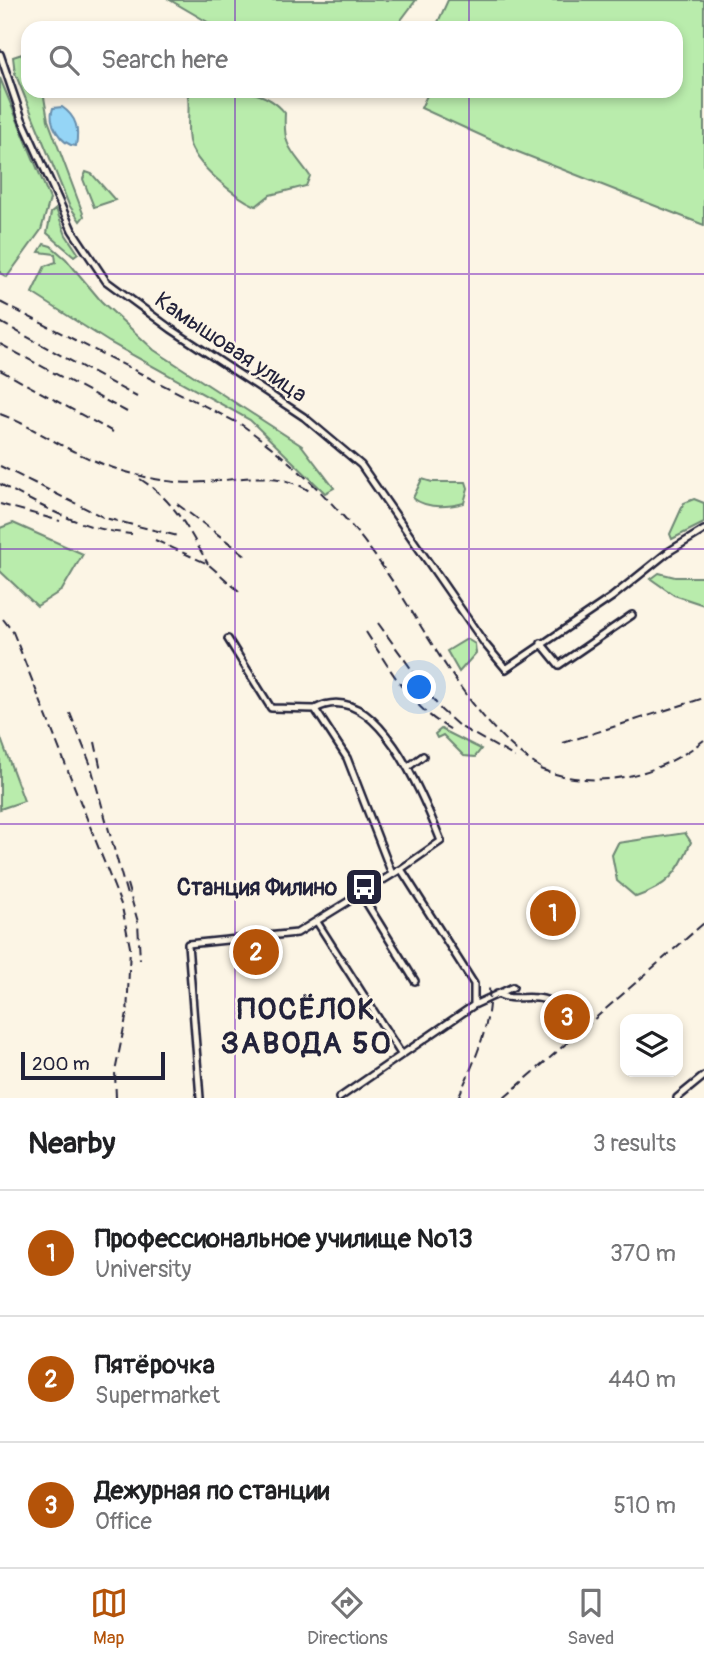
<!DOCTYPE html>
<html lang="en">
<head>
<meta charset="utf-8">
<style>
	:root { --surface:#fff; --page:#f2f2f2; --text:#202124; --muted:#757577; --line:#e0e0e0; --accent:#b45309 }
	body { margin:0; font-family:Pangolin,sans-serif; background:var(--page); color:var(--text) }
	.controls { position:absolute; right:21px; bottom:21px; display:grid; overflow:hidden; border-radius:14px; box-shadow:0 4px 10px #0003 }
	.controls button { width:63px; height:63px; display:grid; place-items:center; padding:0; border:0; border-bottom:2px solid var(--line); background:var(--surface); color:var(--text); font:35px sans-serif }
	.scale { position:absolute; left:21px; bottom:18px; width:144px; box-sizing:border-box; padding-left:7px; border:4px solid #22223b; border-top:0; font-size:19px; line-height:24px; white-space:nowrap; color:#22223b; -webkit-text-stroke:5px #fcf5e5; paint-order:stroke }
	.you { position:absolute; left:420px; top:688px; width:24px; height:24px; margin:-18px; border:5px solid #fff; border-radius:50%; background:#1a73e8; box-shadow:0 0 0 10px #1a73e833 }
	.badge { display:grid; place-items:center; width:46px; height:46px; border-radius:50%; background:var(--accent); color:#fff; font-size:23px; font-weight:700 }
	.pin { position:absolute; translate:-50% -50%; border:4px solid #fff; box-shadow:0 2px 7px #0006 }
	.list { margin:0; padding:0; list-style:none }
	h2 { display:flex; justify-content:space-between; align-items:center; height:91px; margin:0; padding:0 28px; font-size:30px }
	h2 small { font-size:23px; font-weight:400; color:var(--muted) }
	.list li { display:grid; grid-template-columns:46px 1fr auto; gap:21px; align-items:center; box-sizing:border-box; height:126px; padding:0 28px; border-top:2px solid var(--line) }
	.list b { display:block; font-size:26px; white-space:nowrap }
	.list p { margin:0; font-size:23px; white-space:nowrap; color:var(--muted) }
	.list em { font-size:23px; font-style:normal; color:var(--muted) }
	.icon { flex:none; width:38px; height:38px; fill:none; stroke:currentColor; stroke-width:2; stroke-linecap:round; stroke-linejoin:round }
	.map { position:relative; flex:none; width:704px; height:1098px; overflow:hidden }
	.search { position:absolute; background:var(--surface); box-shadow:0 4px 10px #0003; left:21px; right:21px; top:21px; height:77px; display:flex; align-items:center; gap:18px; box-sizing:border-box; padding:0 24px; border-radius:21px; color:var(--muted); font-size:26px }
	.sheet { height:469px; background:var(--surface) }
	nav { display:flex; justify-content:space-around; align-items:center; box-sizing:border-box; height:98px; border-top:2px solid var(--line); background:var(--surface); font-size:19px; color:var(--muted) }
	nav a { display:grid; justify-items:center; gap:4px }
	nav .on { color:var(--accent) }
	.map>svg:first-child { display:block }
	.green { fill:#b9ecac; stroke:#6e8774; stroke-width:2 }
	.water { fill:#95d5f6; stroke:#678dab; stroke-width:2 }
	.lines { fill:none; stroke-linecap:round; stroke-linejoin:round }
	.minor-casing { stroke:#22223b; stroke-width:10 }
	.minor { stroke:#fcf5e5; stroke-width:5 }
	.rail { stroke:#22223b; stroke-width:2; stroke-dasharray:10 5; stroke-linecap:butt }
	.grid { fill:none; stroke:#7b2cbf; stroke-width:2; stroke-opacity:0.55 }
	.labels { text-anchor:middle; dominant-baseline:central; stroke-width:5; stroke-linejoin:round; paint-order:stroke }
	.street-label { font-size:23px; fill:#22223b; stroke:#fcf5e5 }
	.poi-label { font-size:23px; font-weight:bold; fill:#22223b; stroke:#fcf5e5; text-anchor:end }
	.district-label { font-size:30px; font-weight:bold; letter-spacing:2px; fill:#22223b; stroke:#fcf5e5 }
</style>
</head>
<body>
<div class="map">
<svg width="704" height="1098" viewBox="0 0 704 1098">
	<rect width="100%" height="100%" fill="#fcf5e5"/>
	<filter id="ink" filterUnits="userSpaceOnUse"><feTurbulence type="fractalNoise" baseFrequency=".0143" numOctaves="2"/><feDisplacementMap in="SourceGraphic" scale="14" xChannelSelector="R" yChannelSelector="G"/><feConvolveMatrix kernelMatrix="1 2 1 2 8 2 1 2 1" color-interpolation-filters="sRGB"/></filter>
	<g filter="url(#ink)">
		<!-- green -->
		<path class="green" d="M170,0H416L395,28H218Z
			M448,0H704V225L513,150L421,108L429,91H676V28H448L438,22Z
			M22,54L28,68V91H36L44,97L48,120L84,216L80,221L69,205L15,73L13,57Z
			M0,78L50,199L41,230L7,277L0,273Z
			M187,91C222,91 261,83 285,113C283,148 291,149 310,176L306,186L270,195L256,206C235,197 194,164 189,141C186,124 191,106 187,91Z
			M86,172L92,174L115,200L94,207L83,179Z
			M56,209L66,235L78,253L74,256L47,233L51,213Z
			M44,244L51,246L66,259L101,301L154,350L302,446L334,488L325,493L250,420L109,342L32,293L45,266L56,262L55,254L39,252Z
			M422,479L432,482H466L468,488L464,503C448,507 427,509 413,498Z
			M694,499L704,503V523L672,539L670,534L684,503Z
			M13,523L83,554L62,590L37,606L0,571V528Z
			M659,573L675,577H704V605L674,595L651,579Z
			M467,639L475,644L476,653L459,672L447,651Z
			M441,729L481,749L475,757L464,756L443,735L437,738L435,734Z
			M0,736L24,801L0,809Z
			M685,833L691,842C678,873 668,886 636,897L617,881L612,855L618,843Z"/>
		<!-- water -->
		<path class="water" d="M62,107C77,117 79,130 76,146C61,145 47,122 53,108Z"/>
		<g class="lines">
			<defs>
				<path id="minor" d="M0,54L22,119L72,230L106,281L171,329L304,417L361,465L485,644L506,669L612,597L668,552L704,530
					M228,639L271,708L315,709
					M541,643L559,665L632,615
					M408,767L423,756
					M392,874L347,758L315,709C376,676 424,798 441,841L401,869
					M361,894L415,981
					M317,922L401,1054
					M497,994C512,1001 522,996 537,998C551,999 561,1010 576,1005
					M200,1098L188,944L297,933L401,869L474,984V1005
					M339,1098L474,1005L513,987
					M677,1098L704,1076"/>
			</defs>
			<!-- minor casing -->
			<use href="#minor" class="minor-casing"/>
			<!-- minor -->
			<use href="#minor" class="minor"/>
			<!-- rail -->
			<path class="rail" d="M0,302L242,425C294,462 343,510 380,563C429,632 472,730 548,772
				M0,322L137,397
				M0,344L127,412
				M0,370L113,432
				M0,414C23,422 45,437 67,448C100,465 138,478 175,482C222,487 268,463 311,492
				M0,466L105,518L178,536
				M140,479C174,500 189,530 208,564
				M0,484C43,507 83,530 132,534
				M0,504L60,521
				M177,504L248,557
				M155,540L208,564L241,593
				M3,619L13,632L122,907L130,947L127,1016
				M378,623L441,710L459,726L515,757
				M366,632C390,669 411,709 452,730
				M70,713L90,763L127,895
				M95,742L101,770
				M563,743L704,698
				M540,769C596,791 657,777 704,740
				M127,884L138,922L140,960
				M116,1098L115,1072L128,1008
				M458,1098C473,1064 492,1026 489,987
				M504,1098L704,923"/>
		</g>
	</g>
	<!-- grid -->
	<path class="grid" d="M235,0V28M469,0V28M235,91V1098M469,91V1098M0,274H704M0,549H704M0,824H704"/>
	<!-- icons -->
	<defs>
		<symbol id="bus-square" viewBox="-11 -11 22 22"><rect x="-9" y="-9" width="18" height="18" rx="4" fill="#22223b" stroke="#fcf5e5"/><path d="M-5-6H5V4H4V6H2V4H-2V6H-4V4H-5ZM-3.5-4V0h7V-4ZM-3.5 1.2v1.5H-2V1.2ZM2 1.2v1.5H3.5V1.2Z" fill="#fff"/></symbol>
	</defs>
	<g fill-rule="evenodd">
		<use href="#bus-square" x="342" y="865" width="44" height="44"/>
	</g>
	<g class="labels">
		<!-- street labels -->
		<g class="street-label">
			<text transform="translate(231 347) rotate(34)">Камышовая улица</text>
		</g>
		<!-- poi labels -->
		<g class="poi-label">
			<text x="337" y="887">Станция Филино</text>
		</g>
		<!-- district labels -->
		<g class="district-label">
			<text x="307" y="1009">ПОСЁЛОК<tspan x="307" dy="34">ЗАВОДА 50</tspan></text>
		</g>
	</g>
</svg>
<div class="controls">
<button><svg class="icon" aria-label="layers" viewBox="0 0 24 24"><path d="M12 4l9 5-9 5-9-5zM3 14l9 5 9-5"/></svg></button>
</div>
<div class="scale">200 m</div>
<div class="you"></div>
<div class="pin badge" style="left:553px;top:913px">1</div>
<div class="pin badge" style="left:256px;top:952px">2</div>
<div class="pin badge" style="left:567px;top:1017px">3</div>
<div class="search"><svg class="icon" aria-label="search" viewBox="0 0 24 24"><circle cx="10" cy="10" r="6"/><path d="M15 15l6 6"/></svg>Search here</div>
</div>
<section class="sheet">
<h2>Nearby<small>3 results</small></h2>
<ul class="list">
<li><span class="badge">1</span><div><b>Профессиональное училище №13</b><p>University</p></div><em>370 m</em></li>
<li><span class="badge">2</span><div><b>Пятёрочка</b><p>Supermarket</p></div><em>440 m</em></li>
<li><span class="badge">3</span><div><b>Дежурная по станции</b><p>Office</p></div><em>510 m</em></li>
</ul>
</section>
<nav>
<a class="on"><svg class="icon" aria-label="map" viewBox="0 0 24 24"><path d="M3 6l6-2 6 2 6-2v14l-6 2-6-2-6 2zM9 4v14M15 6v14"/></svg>Map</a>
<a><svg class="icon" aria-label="directions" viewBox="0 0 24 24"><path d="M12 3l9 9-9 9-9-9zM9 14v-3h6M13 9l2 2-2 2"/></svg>Directions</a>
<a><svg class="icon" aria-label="saved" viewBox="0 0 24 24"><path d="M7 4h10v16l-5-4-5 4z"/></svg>Saved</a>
</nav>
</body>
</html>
